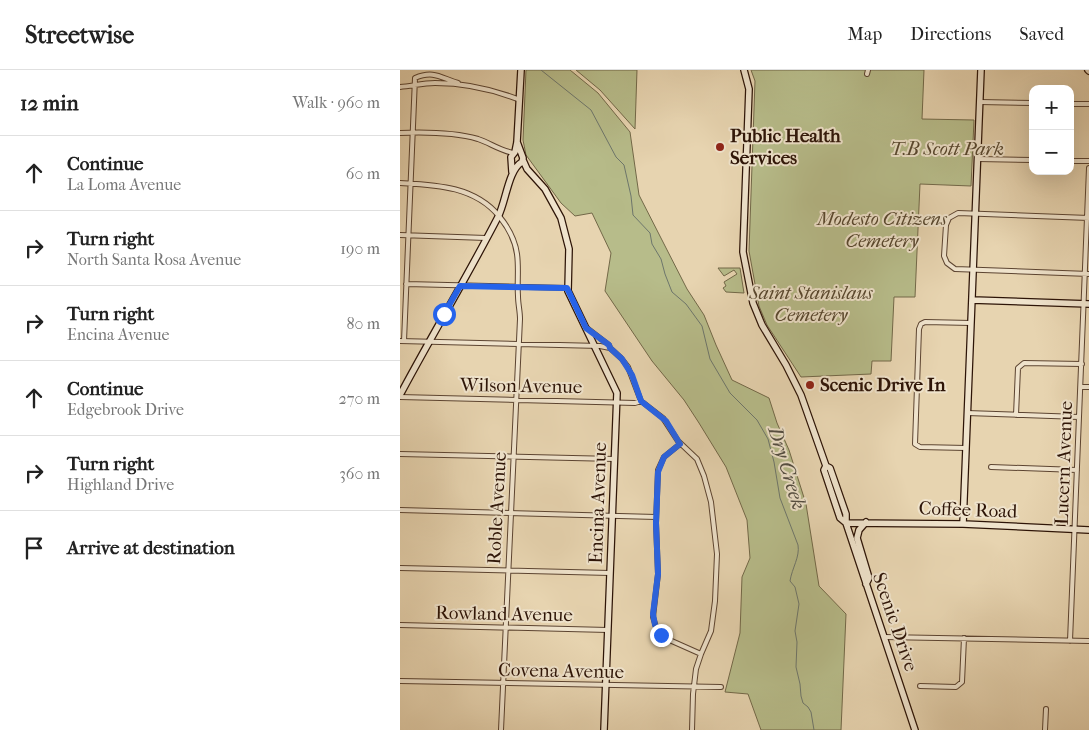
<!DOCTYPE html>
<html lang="en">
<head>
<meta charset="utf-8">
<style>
	:root { --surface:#fff; --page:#f2f2f2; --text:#222; --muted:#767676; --line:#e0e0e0 }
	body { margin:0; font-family:"IM FELL French Canon",serif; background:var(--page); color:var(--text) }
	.controls { position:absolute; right:15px; top:15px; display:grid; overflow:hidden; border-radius:10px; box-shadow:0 5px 20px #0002 }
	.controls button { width:45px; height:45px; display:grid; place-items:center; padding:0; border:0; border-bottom:1px solid var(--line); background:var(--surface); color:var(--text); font:25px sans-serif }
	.stop { position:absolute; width:15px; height:15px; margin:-11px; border:4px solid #2563eb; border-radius:50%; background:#fff }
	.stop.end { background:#2563eb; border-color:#fff; box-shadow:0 1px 5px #0008 }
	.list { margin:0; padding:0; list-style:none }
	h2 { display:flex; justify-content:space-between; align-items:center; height:65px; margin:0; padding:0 20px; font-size:21px }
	h2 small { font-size:16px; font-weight:400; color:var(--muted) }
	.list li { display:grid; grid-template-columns:32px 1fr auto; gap:15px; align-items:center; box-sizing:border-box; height:75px; padding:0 20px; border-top:1px solid var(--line) }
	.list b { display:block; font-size:19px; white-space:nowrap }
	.list p { margin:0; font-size:16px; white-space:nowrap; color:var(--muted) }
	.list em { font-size:16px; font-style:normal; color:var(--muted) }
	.icon { flex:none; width:28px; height:28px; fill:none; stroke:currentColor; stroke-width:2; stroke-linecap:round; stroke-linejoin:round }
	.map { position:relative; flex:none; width:689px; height:660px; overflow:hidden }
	header { display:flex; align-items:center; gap:30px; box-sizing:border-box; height:70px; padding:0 25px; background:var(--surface); border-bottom:1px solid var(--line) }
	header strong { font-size:24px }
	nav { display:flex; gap:28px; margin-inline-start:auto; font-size:18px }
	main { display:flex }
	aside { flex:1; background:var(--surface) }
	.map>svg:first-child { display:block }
	.green { fill:#b7bc8a; stroke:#726848 }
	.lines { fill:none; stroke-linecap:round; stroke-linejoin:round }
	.stream { stroke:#6d766c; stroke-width:1 }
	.street-casing { stroke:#5c4431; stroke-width:6 }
	.secondary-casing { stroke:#2d1407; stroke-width:8 }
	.street { stroke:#efe3cc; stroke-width:4 }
	.secondary { stroke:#efe3cc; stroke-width:5.5 }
	.route { stroke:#2563eb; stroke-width:6 }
	.poi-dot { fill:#8f2418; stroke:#efe3cc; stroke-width:2 }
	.labels { text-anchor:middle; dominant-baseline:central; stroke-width:4; stroke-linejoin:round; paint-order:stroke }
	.poi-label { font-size:19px; font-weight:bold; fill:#2d1407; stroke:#efe3cc; text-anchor:start }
	.park-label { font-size:19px; font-style:italic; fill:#56462e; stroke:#efe3cc }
	.street-label { font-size:19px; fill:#2d1407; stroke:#efe3cc }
	.water-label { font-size:20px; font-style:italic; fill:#524d42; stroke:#efe3cc }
</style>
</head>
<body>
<header>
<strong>Streetwise</strong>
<nav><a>Map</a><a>Directions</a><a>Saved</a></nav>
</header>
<main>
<aside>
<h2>12 min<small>Walk · 960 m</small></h2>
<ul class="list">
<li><svg class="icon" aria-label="ahead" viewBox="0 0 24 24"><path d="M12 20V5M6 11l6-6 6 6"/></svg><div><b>Continue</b><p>La Loma Avenue</p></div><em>60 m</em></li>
<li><svg class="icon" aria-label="right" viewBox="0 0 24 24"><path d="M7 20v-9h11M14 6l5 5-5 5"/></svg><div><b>Turn right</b><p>North Santa Rosa Avenue</p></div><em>190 m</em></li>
<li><svg class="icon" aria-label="right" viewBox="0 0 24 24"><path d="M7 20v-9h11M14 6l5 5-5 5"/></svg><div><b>Turn right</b><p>Encina Avenue</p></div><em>80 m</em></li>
<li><svg class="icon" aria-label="ahead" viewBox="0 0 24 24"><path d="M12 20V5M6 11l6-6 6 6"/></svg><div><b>Continue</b><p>Edgebrook Drive</p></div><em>270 m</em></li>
<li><svg class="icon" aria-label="right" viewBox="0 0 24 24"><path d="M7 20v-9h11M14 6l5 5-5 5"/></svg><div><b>Turn right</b><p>Highland Drive</p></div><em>360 m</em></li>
<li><svg class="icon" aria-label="arrive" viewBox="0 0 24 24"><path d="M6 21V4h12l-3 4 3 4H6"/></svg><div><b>Arrive at destination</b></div></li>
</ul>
</aside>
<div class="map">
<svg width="689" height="660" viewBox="0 0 689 660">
	<rect width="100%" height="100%" fill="#e7d4b0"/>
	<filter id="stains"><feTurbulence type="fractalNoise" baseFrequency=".004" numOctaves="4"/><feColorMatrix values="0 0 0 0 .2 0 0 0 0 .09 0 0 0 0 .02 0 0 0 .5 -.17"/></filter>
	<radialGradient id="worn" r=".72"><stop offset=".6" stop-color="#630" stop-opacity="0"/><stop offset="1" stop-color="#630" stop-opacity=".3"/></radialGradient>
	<!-- green -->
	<path class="green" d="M126,0H170L198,23L230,62L239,125L287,219L304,245L316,275L332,310L369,328L377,353L389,380L406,434L419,516L446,544L441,660H361L348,624L325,622L340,563L342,507L350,488L347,450L326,397L299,353L284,330L252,291L205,221L211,183L192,143L175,146L161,133L126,85L123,70Z
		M176,0H237L235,59L200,20Z
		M351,0H524L522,49L574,50L571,116L520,114L515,227H494L491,291H472L471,304L401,307L367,255L359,236L349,181L355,11Z
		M318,198H340L344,223L326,222L323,218L326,216L324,212L337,204L334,200L324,206Z"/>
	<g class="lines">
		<!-- stream -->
		<path class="stream" d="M141,0L191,40L216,87L224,95L231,126L233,145L250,163L252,174L261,189L265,204L272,222L286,234L302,256L310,289L330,323L357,350L368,369L374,392L380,428L398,475C400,487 392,498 390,511L395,517L399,534L395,561L397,572L396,597L400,614L401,626L403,633L408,637L411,642L414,660"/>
		<defs>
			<path id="street" d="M467,4L468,0
				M0,17C12,16 23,13 35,13C65,13 92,19 120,30
				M580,32L633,33
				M670,34H689
				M0,63C25,62 53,62 78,69C90,73 101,81 114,83
				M578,89L633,90
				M670,91H689
				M0,113C36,115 74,116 99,146C108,157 115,169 117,184C119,198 117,212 118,226C118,234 120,241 120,249L101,660
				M689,148L558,143L549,148L546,155L544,186L547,193L555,199L689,204
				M0,165L86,168
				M6,214L167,218
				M187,258L209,275L210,278L221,288L228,297L241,331L263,348L278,371L297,389L304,406L311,432L317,484L315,531L311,561L301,584L296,599L293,624L292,660
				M0,271L200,276L210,278
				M4,271L15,8C34,0 41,8 58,13
				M681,317H689
				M0,327L235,333L241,331
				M567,343L679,347
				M616,345L618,298L624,293L682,294
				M280,374L264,387L258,400L256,453L258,504L253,547L256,557L265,568L301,584
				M566,378L520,377L515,374L519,259L521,254L525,252L571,253
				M0,384L215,389
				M591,397L677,400
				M0,440L256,447
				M0,498L210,503
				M0,555L208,560
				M484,567L689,571
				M670,571L689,98
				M0,611L321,617
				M520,616L556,617L562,612L564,568
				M645,660L646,639"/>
			<path id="secondary" d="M344,0L349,19L343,182L353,233L362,255L386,295L401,325L426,396L430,398L446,444V453L515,660
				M688,0L689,1
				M123,90L127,99L145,119L161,148L169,179L168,221L217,323L204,660
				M112,102L111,87L115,82L117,72L121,0
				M572,230L689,234
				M0,325C32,265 67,207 98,147C106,132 108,100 122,92L123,88L117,72
				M426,396L424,400L440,448L446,453
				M466,452L459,460L457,468L469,508L466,514
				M446,453L563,454L689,460
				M563,454L581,0"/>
		</defs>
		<!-- street casing -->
		<use href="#street" class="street-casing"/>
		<!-- secondary casing -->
		<use href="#secondary" class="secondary-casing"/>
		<!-- street -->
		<use href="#street" class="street"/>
		<!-- secondary -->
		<use href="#secondary" class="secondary"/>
	</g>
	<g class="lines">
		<!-- route -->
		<path class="route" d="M44,244L60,216L167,218L186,258L209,275L210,278L222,289L232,305L241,331L266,351L280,374L264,387L258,402L256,453L258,504L253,544L255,555L261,565"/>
	</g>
	<!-- markers -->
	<g class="poi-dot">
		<circle cx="320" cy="77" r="5"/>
		<circle cx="410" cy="315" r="5"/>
	</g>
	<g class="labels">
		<!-- poi labels -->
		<g class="poi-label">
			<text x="330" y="66">Public Health<tspan x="330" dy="22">Services</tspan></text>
			<text x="420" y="315">Scenic Drive In</text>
		</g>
		<!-- park labels -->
		<g class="park-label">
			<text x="547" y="79">T.B Scott Park</text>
			<text x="482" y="149">Modesto Citizens<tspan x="482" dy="22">Cemetery</tspan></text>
			<text x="411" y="223">Saint Stanislaus<tspan x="411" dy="22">Cemetery</tspan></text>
		</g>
		<!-- street labels -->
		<g class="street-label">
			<text transform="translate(121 316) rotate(1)">Wilson Avenue</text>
			<text transform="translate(664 393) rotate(-88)">Lucern Avenue</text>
			<text transform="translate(198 433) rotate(-88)">Encina Avenue</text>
			<text transform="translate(97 438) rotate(-87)">Roble Avenue</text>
			<text transform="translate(568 440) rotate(2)">Coffee Road</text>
			<text transform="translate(104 544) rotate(1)">Rowland Avenue</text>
			<text transform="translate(495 552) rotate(71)">Scenic Drive</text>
			<text transform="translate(161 601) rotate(1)">Covena Avenue</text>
		</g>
		<!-- water labels -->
		<g class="water-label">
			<text transform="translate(387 398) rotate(73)">Dry Creek</text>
		</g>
	</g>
	<rect width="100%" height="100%" filter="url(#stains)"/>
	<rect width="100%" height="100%" fill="url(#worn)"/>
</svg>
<div class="controls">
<button>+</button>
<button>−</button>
</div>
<div class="stop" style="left:44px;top:244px"></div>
<div class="stop end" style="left:261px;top:565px"></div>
</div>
</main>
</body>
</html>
